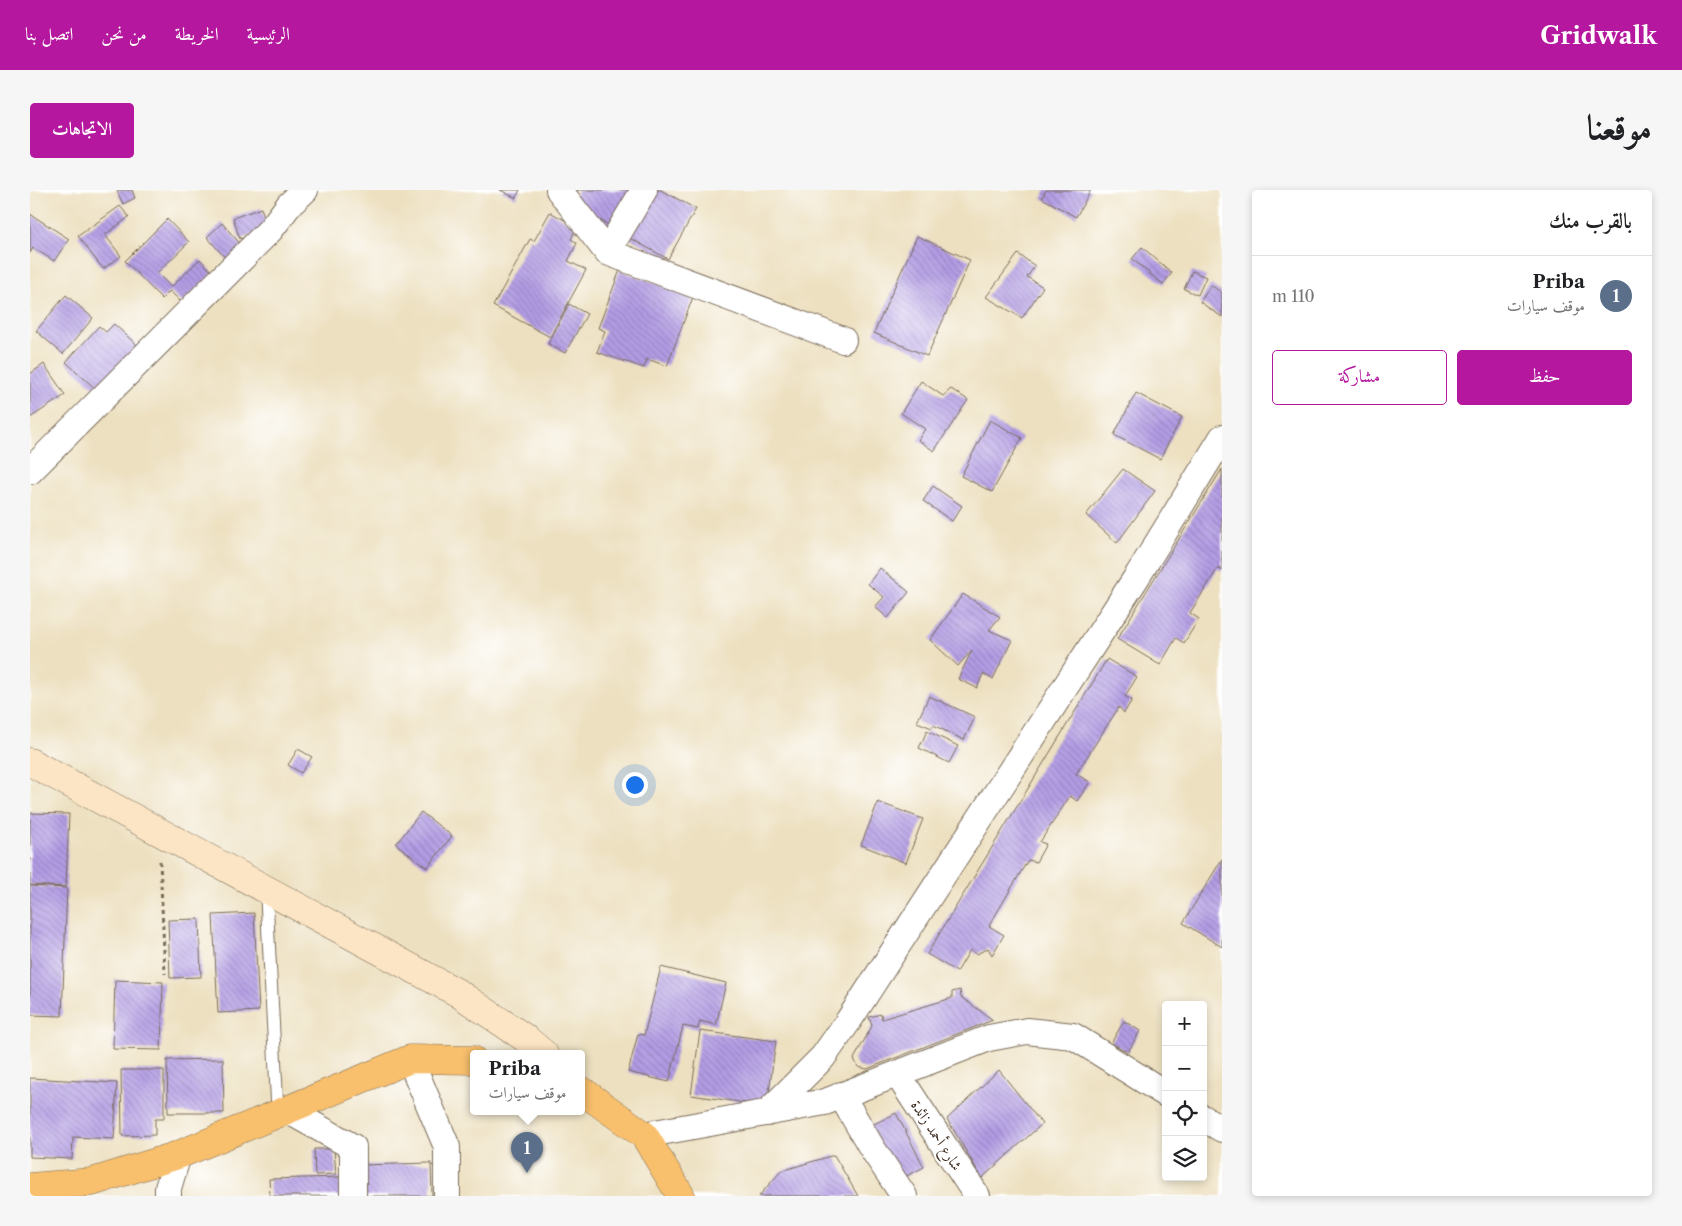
<!DOCTYPE html>
<html lang="ar">
<head>
<meta charset="utf-8">
<style>
	:root { --surface:#fff; --page:#f6f6f6; --text:#202124; --muted:#757577; --line:#e0e0e0; --accent:#b5179e }
	body { margin:0; font-family:"Libre Caslon Text",Amiri,serif; background:var(--page); color:var(--text); direction:rtl }
	.controls { position:absolute; right:15px; bottom:15px; display:grid; overflow:hidden; border-radius:5px; box-shadow:0 2px 8px #0003 }
	.controls button { width:45px; height:45px; display:grid; place-items:center; padding:0; border:0; border-bottom:1px solid var(--line); background:var(--surface); color:var(--text); font:25px sans-serif }
	.you { position:absolute; left:604px; top:594px; width:18px; height:18px; margin:-12px; border:4px solid #fff; border-radius:50%; background:#1a73e8; box-shadow:0 0 0 8px #1a73e833 }
	.badge { display:grid; place-items:center; width:32px; height:32px; border-radius:50%; background:var(--accent); color:#fff; font-size:16px; font-weight:700 }
	.pin { position:absolute; translate:-50% -41px; filter:drop-shadow(0 1px 2px #0008) }
	.pin::after { content:''; position:absolute; top:26px; width:18px; height:15px; background:inherit; clip-path:polygon(0 0,100% 0,50% 100%) }
	.popup { position:absolute; left:440px; top:860px; width:115px; height:65px; box-sizing:border-box; display:grid; place-content:center; border-radius:5px; background:var(--surface); filter:drop-shadow(0 1px 4px #0005); font-size:16px; white-space:nowrap; color:var(--muted) }
	.popup b { font-size:19px; color:var(--text) }
	.popup::after { content:''; position:absolute; left:50%; top:100%; margin-left:-10px; border:10px solid transparent; border-top-color:var(--surface) }
	.list { margin:0; padding:0; list-style:none }
	h2 { display:flex; justify-content:space-between; align-items:center; height:65px; margin:0; padding:0 20px; font-size:21px }
	h2 small { font-size:16px; font-weight:400; color:var(--muted) }
	.list li { display:grid; grid-template-columns:32px 1fr auto; gap:15px; align-items:center; box-sizing:border-box; height:80px; padding:0 20px; border-top:1px solid var(--line) }
	.list b { display:block; font-size:19px; white-space:nowrap }
	.list p { margin:0; font-size:16px; white-space:nowrap; color:var(--muted) }
	.list em { font-size:16px; font-style:normal; color:var(--muted) }
	.actions { display:flex; gap:10px; padding:15px 20px }
	.actions a { flex:1; padding:11px 0; border:1px solid var(--accent); border-radius:5px; text-align:center; font-size:18px; color:var(--accent) }
	.actions .main { background:var(--accent); color:#fff }
	.icon { flex:none; width:28px; height:28px; fill:none; stroke:currentColor; stroke-width:2; stroke-linecap:round; stroke-linejoin:round }
	.map { position:relative; flex:none; width:1192px; height:1006px; overflow:hidden; direction:ltr; border-radius:5px }
	header { display:flex; align-items:center; gap:30px; box-sizing:border-box; height:70px; padding:0 25px; background:var(--accent); color:#fff }
	header strong { font-size:24px }
	nav { display:flex; gap:28px; margin-inline-start:auto; font-size:18px }
	.intro { display:flex; align-items:center; justify-content:space-between; box-sizing:border-box; height:120px; padding:0 30px }
	h1 { margin:0; font-size:35px }
	.button { padding:12px 22px; border-radius:5px; background:var(--accent); color:#fff; font-size:18px; font-weight:700 }
	main { display:flex; gap:30px; padding:0 30px }
	aside { flex:1; background:var(--surface); border-radius:5px; box-shadow:0 2px 8px #0003 }
	.map>svg:first-child { display:block }
	.building { fill:url(#building-back-hatch) }
	.lines { fill:none; stroke-linecap:round; stroke-linejoin:round }
	.lane-casing { stroke:#796a57; stroke-width:14 }
	.street-casing { stroke:#796a57; stroke-width:28 }
	.secondary-casing { stroke:#796a57; stroke-width:29 }
	.primary-casing { stroke:#796a57; stroke-width:29 }
	.path { stroke:#796a57; stroke-width:3; stroke-dasharray:4 4; stroke-linecap:butt }
	.lane { stroke:#fff; stroke-width:12 }
	.street { stroke:#fff; stroke-width:26 }
	.secondary { stroke:#fce5c4; stroke-width:28 }
	.primary { stroke:#f8bf6c; stroke-width:28 }
	.labels { text-anchor:middle; dominant-baseline:central; stroke-width:4; stroke-linejoin:round; paint-order:stroke }
	.street-label { font-size:15px; fill:#3b2a1e; stroke:#fff }
</style>
</head>
<body>
<header>
<strong>Gridwalk</strong>
<nav><a>الرئيسية</a><a>الخريطة</a><a>من نحن</a><a>اتصل بنا</a></nav>
</header>
<div class="intro"><h1>موقعنا</h1><a class="button">الاتجاهات</a></div>
<main>
<aside>
<h2>بالقرب منك<small></small></h2>
<ul class="list">
<li><span class="badge" style="background:#5c6f8a">1</span><div><b>Priba</b><p>موقف سيارات</p></div><em>110 m</em></li>
</ul>
<div class="actions"><a class="main">حفظ</a><a>مشاركة</a></div>
</aside>
<div class="map">
<svg width="1192" height="1006" viewBox="0 0 1192 1006">
	<defs>
		<pattern id="building-back-hatch" width="6" height="6" patternUnits="userSpaceOnUse" patternTransform="scale(1.25)"><rect width="6" height="6" fill="#b29ce5"/><path d="M-1 5l2 2M0 0l6 6M5-1l2 2" fill="none" stroke="#927fb9"/></pattern>
	</defs>
	<rect width="100%" height="100%" fill="#fff"/>
	<filter id="ink" filterUnits="userSpaceOnUse"><feTurbulence type="fractalNoise" baseFrequency=".02" numOctaves="2"/><feDisplacementMap in="SourceGraphic" scale="10" xChannelSelector="R" yChannelSelector="G"/><feConvolveMatrix kernelMatrix="1 2 1 2 8 2 1 2 1" color-interpolation-filters="sRGB"/></filter>
	<filter id="wash" filterUnits="userSpaceOnUse"><feTurbulence type="fractalNoise" baseFrequency=".0096" numOctaves="4" result="noise"/><feDisplacementMap in="SourceGraphic" scale="20" xChannelSelector="R" yChannelSelector="G"/><feGaussianBlur stdDeviation="1.12" result="paint"/><feColorMatrix in="noise" values="0 0 0 0 0 0 0 0 0 0 0 0 0 0 0 0 0 1.4 0 .05"/><feComposite in="paint" operator="in"/></filter>
	<g filter="url(#wash)">
		<rect width="100%" height="100%" fill="#ede0c0"/>
		<g id="blocks">
			<!-- building -->
			<path class="building" d="M89,0H102L105,8L93,14L87,1Z
				M470,0H490L486,8Z
				M548,0H603L583,37L540,14Z
				M623,0H631L666,19L638,69L598,47Z
				M1016,0H1061L1046,27L1012,8Z
				M90,16L99,27L75,45L91,66L73,79L48,46Z
				M231,18L239,39L210,49L203,28Z
				M520,22L547,37L541,49L547,53L538,71L556,80L520,147L463,116L500,49L504,51Z
				M0,24L39,49L24,71L3,58L0,63Z
				M137,29L159,52L127,83L141,97L170,69L183,83L152,113L140,101L132,109L95,71Z
				M192,33L213,57L198,71L177,47Z
				M887,46L940,70L897,166L844,143Z
				M1112,57L1142,83L1133,94L1102,69Z
				M988,64L1005,76L997,87L1013,97L992,128L956,107Z
				M590,80L663,107L637,176L617,169L614,178L567,162L575,141L568,138Z
				M1162,81L1176,87L1168,105L1154,99Z
				M1181,95L1192,103V127L1170,112Z
				M36,105L63,128L33,164L6,141Z
				M539,114L557,124L535,163L518,154Z
				M84,134L108,156L67,200L36,172L69,136L76,142Z
				M14,174L35,205L0,228V184Z
				M891,191L913,206L921,199L938,210L904,261L888,250L895,239L871,223Z
				M1106,203L1152,227L1130,269L1084,245Z
				M960,230L992,248L962,302L931,286Z
				M1093,279L1125,301L1087,353L1056,325Z
				M1192,279V381L1188,378L1160,423L1169,429L1154,453L1146,448L1130,475L1087,449Z
				M903,296L932,316L922,331L893,311Z
				M850,378L879,402L858,428L845,417L854,407L838,394Z
				M933,404L970,427L959,440L982,450L963,489L953,484L947,498L928,489L942,460L928,476L900,450Z
				M1077,469L1107,487L1095,506L1102,510L1094,523L1089,517L1046,584L1060,592L1047,611L1040,606L1010,652L1016,654L1006,672L998,670L959,736L974,745L962,765L958,758L947,764L940,760L927,782L897,764Z
				M899,506L945,527L934,550L903,535L902,538L887,532Z
				M897,541L928,556L919,573L889,558Z
				M268,559L282,567L271,583L258,575Z
				M848,612L893,629L876,673L831,655Z
				M391,622L422,646L397,678L366,654Z
				M0,623L39,624L36,697L0,695Z
				M1192,669V757L1153,733Z
				M0,696L37,698L32,826L0,825Z
				M224,723L229,821L188,823L183,725Z
				M169,729L171,787L140,788L138,730Z
				M631,777L696,793L686,835L670,831L668,839L653,836L639,892L598,882L608,844L614,845Z
				M85,790L133,792L131,860L83,859Z
				M930,800L931,807L963,830L837,879L828,877L824,869L842,836L839,827L851,824L852,829L922,808V802Z
				M1094,831L1110,841L1098,862L1081,853Z
				M670,841L746,851L737,916L661,905Z
				M193,869L194,923H138L137,870Z
				M91,880H134V929H125V945L92,946Z
				M969,880L1012,934L952,988L917,929Z
				M0,888L87,893L84,949L43,947L42,969L0,967Z
				M866,923L894,977L867,991L838,937Z
				M284,959H304L306,984L285,985Z
				M804,965L828,1006H729L751,981Z
				M401,973L402,1006H331V975Z
				M310,987L311,1006H240L239,989Z"/>
		</g>
	</g>
	<g filter="url(#ink)">
		<use href="#blocks" fill-opacity="0" stroke="#796a57" stroke-width="1"/>
		<g class="lines">
			<defs>
				<path id="lane" d="M236,699L247,910L257,920"/>
				<path id="street" d="M529,0L577,62L813,150
					M577,62L614,0
					M0,281L241,39L259,15L275,0
					M380,869L417,957V1006
					M868,885L947,1006
					M811,905L842,958L874,1006
					M257,920L323,957V1006
					M737,923L793,867L819,830L1108,385L1192,248
					M1173,928L1192,939
					M614,945L795,912L959,848L997,841L1043,846L1136,904
					M138,1006V998L148,965"/>
				<path id="secondary" d="M0,572L428,803L495,848L514,864"/>
				<path id="primary" d="M551,900L614,945L651,1006
					M0,997L62,992L148,965L380,869L443,870"/>
			</defs>
			<!-- lane casing -->
			<use href="#lane" class="lane-casing"/>
			<!-- street casing -->
			<use href="#street" class="street-casing"/>
			<!-- secondary casing -->
			<use href="#secondary" class="secondary-casing"/>
			<!-- primary casing -->
			<use href="#primary" class="primary-casing"/>
			<!-- path -->
			<path class="path" d="M130,671L135,784"/>
			<!-- lane -->
			<use href="#lane" class="lane"/>
			<!-- street -->
			<use href="#street" class="street"/>
			<!-- secondary -->
			<use href="#secondary" class="secondary"/>
			<!-- primary -->
			<use href="#primary" class="primary"/>
		</g>
	</g>
	<g class="labels">
		<!-- street labels -->
		<g class="street-label">
			<text transform="translate(907 945) rotate(57)">شارع أحمد زائدة</text>
		</g>
	</g>
</svg>
<div class="controls">
<button>+</button>
<button>−</button>
<button><svg class="icon" aria-label="locate" viewBox="0 0 24 24"><circle cx="12" cy="12" r="6"/><path d="M12 2v4M12 18v4M2 12h4M18 12h4"/></svg></button>
<button><svg class="icon" aria-label="layers" viewBox="0 0 24 24"><path d="M12 4l9 5-9 5-9-5zM3 14l9 5 9-5"/></svg></button>
</div>
<div class="you"></div>
<div class="pin badge" style="left:497px;top:983px;background:#5c6f8a">1</div>
<div class="popup"><b>Priba</b>موقف سيارات</div>
</div>
</main>
</body>
</html>
